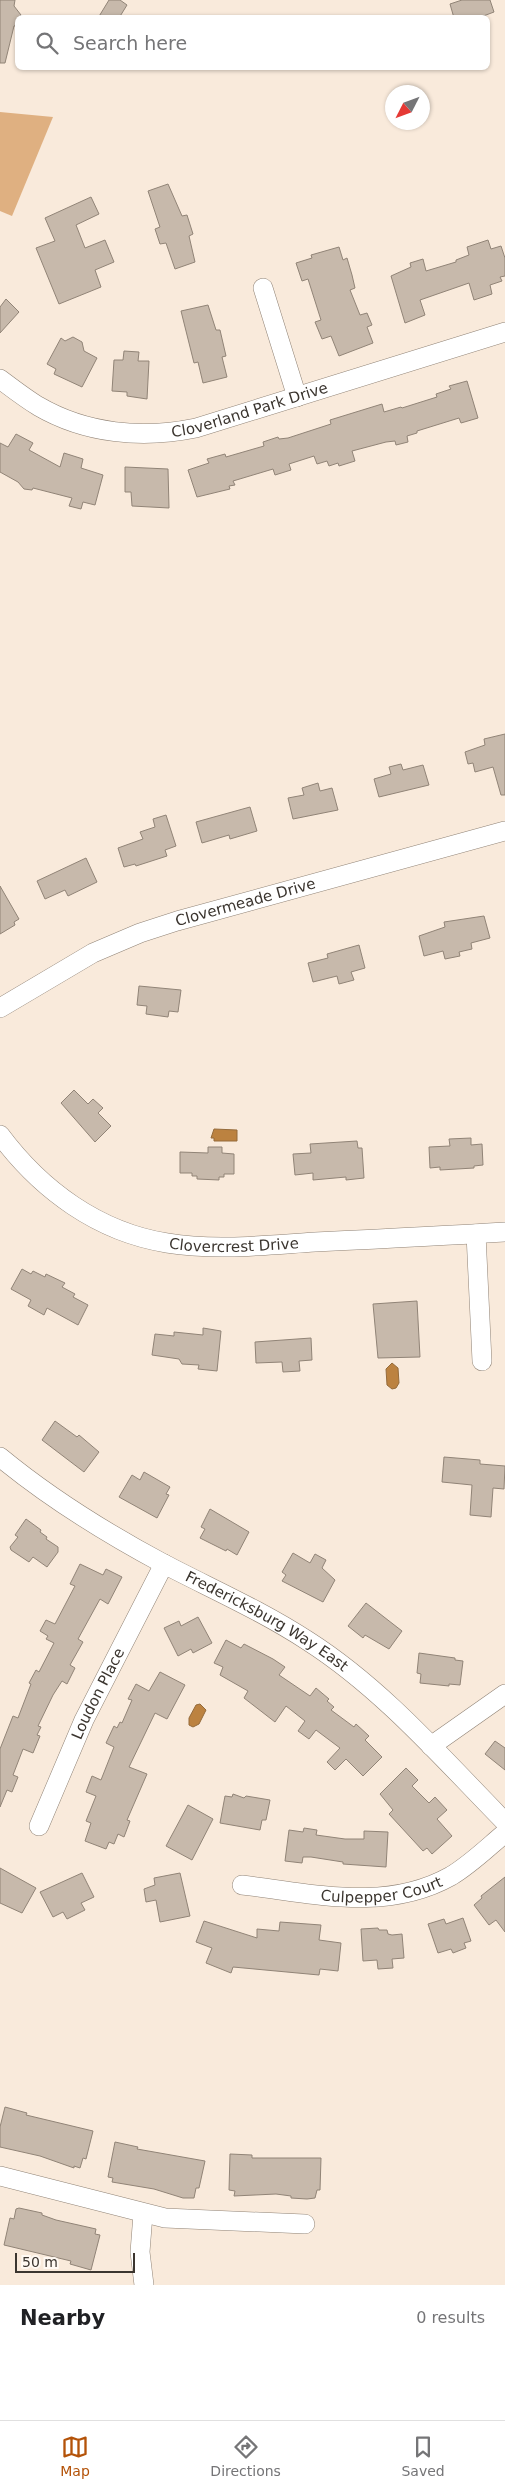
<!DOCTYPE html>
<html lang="en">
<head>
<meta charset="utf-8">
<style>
	:root { --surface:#fff; --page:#f6f6f6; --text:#202124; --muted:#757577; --line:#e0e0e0; --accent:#b45309 }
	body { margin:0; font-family:"DejaVu Sans",sans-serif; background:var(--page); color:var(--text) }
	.compass { position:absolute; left:385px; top:85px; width:45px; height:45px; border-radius:50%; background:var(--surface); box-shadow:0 1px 4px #0004; rotate:228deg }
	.scale { position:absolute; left:15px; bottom:12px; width:120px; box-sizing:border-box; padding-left:5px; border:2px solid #3b352f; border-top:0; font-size:14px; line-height:18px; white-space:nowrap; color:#3b352f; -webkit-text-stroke:4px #fff9f3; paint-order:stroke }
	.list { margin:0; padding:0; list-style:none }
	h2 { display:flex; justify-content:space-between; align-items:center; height:65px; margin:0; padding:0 20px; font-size:21px }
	h2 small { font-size:16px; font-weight:400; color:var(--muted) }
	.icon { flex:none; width:28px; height:28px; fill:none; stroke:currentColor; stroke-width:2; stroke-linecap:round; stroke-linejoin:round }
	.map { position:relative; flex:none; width:505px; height:2285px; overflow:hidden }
	.search { position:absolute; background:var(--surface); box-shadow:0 1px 4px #0004; left:15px; right:15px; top:15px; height:55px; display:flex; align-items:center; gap:12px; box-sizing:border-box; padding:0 18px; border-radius:8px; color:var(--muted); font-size:19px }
	.sheet { height:135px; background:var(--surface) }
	nav { display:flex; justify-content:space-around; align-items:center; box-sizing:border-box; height:70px; border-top:1px solid var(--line); background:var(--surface); font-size:14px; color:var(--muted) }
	nav a { display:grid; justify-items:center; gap:2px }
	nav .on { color:var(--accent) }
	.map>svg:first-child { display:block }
	.green { fill:#dfb081 }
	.water { fill:#bc8240; stroke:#956b3b }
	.building { fill:#c7b9ab; stroke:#918477 }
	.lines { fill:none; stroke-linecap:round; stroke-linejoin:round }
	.street-casing { stroke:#908376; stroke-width:20 }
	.street { stroke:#fff; stroke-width:19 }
	.labels { text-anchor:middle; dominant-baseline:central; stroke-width:4; stroke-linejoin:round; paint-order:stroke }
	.street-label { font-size:15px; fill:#3b352f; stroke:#fff9f3 }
</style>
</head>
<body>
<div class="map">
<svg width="505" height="2285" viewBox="0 0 505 2285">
	<rect width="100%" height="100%" fill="#f9eadb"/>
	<!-- green -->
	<path class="green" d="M0,112L53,117L12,216L0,211Z"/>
	<!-- water -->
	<path class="water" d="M214,1129L237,1130V1141H214V1138H211Z
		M392,1363L398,1368L399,1383L396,1388L392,1389L387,1385L386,1369Z
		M200,1704L206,1710L199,1724L193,1727L189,1725V1718L196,1705Z"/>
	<!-- building -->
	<path class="building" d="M0,0H15L14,6L21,15L18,18V25L14,26L5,63H0Z
		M109,0H120L127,5L119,18H98Z
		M462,0H490L494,12L478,18H454L450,4Z
		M168,184L182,216L187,215L193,234L189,236L195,262L175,269L166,243L160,244L155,229L160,227L148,191Z
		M91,197L99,214L76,225L85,248L105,240L114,262L95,270L101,287L59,304L36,248L55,241L45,218Z
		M488,240L491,249L501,246L505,258V276L500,277L502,281L490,285L492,294L474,300L469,283L420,300L425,315L405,323L391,276L411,267L410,263L423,259L426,271L456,262V260L469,255L467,247Z
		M339,247L343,260L347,258L352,275L355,288L350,290L360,315L367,313L372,325L367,327L373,343L339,356L331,336L322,339L315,322L321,320L308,279L302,281L296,263L312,258L311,255Z
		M6,299L19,312L0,333V307Z
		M208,305L216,330H220L226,356L222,357L227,377L203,383L198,362L194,363L181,311Z
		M73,337L82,342L84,351L97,358L82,387L54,374L56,369L47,364L61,338L65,341Z
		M124,351L139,352L138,361H149L147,399L127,396V392L112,391L114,360H123Z
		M467,381L478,418L461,423L459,418L417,431V433L407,436L408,442L396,445L395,441L386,442L352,451L355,461L339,466L338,463L329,466L327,461L317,464L314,456L289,464L291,470L275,475L273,469L233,481L235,485L229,486L230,489L197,497L188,470L209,463L207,459L225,454L226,457L264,446L263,442L278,437L279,439L288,438L331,424L330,420L382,404L384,412L401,407L402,408L437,397L436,394L451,389L449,386Z
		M16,434L33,443L29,450L60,467L64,453L83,459L81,468L103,475L95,505L83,502L81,509L69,506L72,498L33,488L32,490L24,489L18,482L0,472V443L8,447Z
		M125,467L168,469L169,508L132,506L131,492H125Z
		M505,734V795H501L493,767L475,772L473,763L468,764L465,752L485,745L484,739Z
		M401,764L403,770L423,765L429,785L379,797L374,779L391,774L389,767Z
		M318,783L320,791L332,788L338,810L293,819L288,798L304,795L302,788Z
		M250,807L257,831L230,839L229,835L202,843L196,822Z
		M166,815L176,846L165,850L167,856L136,866L135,864L124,867L118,848L143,839L140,832L155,827L153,819Z
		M86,858L97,882L68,896L65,890L45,899L37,881Z
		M0,886L19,919L14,922L15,925L0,934Z
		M484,916L490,938L471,943L472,949L459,952L460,956L445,959L443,951L424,956L419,936L445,927L444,922Z
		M359,945L365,968L351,972L354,980L339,984L337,976L313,982L308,963L328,958L327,954Z
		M139,986L181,990L178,1012L169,1011L168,1017L146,1014L147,1006L137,1005Z
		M74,1090L88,1104L93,1099L103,1108L98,1113L111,1126L95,1142L61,1103Z
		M471,1138V1145L482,1144L483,1165L474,1166V1168L440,1170V1167L430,1168L429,1147L450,1146L449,1139Z
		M357,1141L358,1148H362L364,1178L346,1180V1177L313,1180V1173L295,1175L293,1154L311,1153L310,1144Z
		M208,1147H222V1153L234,1154V1174H224V1177H219V1180L197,1179V1176H192V1173H180V1152L208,1153Z
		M22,1269L31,1274L33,1271L45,1277L46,1274L65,1283L62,1287L75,1294L73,1297L88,1305L78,1325L47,1308L44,1315L28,1306L31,1300L11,1289Z
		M417,1301L420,1357L378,1358L373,1304Z
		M203,1328L221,1331L217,1371L198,1369L199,1365L182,1364L179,1359L152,1355L155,1334L174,1336V1332L203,1335Z
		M311,1338L312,1360L299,1361L300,1371L283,1372L282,1362L256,1363L255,1342Z
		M55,1421L77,1437L79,1435L99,1452L84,1472L42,1440Z
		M444,1457L480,1460V1464L505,1466L504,1489L493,1488L491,1517L470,1515L472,1485L442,1482Z
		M144,1472L170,1487L166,1494L169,1495L157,1518L119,1497L132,1475L140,1480Z
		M210,1509L249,1532L237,1555L227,1549L226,1551L200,1538L205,1529L201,1527Z
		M26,1519L41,1530L40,1532L47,1537L46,1539L58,1547V1552L47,1567L33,1557L29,1562L11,1550L10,1547L18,1537L15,1535Z
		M293,1553L310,1563L315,1554L326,1560L322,1568L335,1580L323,1602L282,1581L286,1575L282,1572Z
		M80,1564L103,1575L106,1569L122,1577L108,1604L100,1599L78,1639L83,1642L70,1665L75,1668L67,1684L62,1681L53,1695L38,1726L41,1727L37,1735L40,1736L33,1753L23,1749L13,1775L18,1777L12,1792L7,1790L0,1807V1749L13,1716L18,1718L31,1684L29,1683L36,1670L39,1672L54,1643L46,1639L48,1636L40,1631L46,1620L55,1624L75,1586L70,1584Z
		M366,1603L402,1631L389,1649L365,1635L363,1638L348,1626Z
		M198,1617L212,1643L193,1653L191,1649L178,1656L164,1628L179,1621L181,1626Z
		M226,1640L241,1648L244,1644L273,1659L285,1667L279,1675L310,1696L316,1688L329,1699L327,1701L334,1707L331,1710L354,1727L356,1724L369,1736L365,1740L382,1757L363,1776L346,1759L335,1770L327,1762L340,1748L316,1730L309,1739L298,1731L305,1721L286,1706L275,1722L244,1698L248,1691L220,1675L223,1667L214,1663Z
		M419,1653L455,1658V1660L463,1661L460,1685L449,1684V1686L420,1683L421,1674L417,1673Z
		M160,1672L185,1685L167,1719L155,1713L129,1767L147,1774L127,1820L130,1821L124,1837L118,1834L114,1844L109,1842L106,1849L85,1841L91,1823L86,1821L96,1796L86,1792L92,1776L101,1780L114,1747L106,1743L114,1726L117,1728L120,1722L122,1723L132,1700L128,1699L136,1684L149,1691Z
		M495,1741L505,1748V1770L485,1754Z
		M406,1768L418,1780L412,1786L429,1803L435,1797L447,1810L437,1819L452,1836L432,1854L427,1848L423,1851L389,1814L393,1810L380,1794Z
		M233,1794L244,1798L246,1796L270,1800L266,1820H262L260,1830L220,1823L225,1796L232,1797Z
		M188,1805L213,1819L192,1860L166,1846Z
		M304,1828L317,1830L316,1835L345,1839H364V1831L388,1832L386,1867L343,1864V1862L311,1857H303L302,1863L285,1861L289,1830L303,1832Z
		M0,1868L36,1888L22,1913L0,1903Z
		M82,1873L94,1897L81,1903L85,1910L67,1919L63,1912L53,1917L40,1892Z
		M180,1873L190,1916L160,1922L156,1900L146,1902L144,1889L155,1885L154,1878Z
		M505,1877V1932L496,1920L489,1925L474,1905L482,1898L481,1896Z
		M463,1918L471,1941L464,1943L466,1948L453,1953L451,1949L438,1953L428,1924L444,1919L446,1924Z
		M204,1921L257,1938V1929L279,1931L280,1922L321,1925L319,1940L341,1943L338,1971L320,1969L319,1975L233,1967L231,1973L206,1963L212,1948L196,1942Z
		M378,1928L379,1930H387L388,1934L392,1935L402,1934L404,1958L392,1959L393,1968L378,1969L377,1960L363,1961L361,1929Z
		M5,2107L27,2113L26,2115L93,2131L86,2159L83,2158L80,2168L74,2166V2168L40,2156L0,2147V2127Z
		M115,2142L138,2147L137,2149L205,2161L199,2188H196L194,2198H183L154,2189L112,2182L113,2178L108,2177Z
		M230,2154L252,2155V2158H321L320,2190H317L315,2198L307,2199L291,2198V2196L276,2194L234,2196L235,2191L229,2190Z
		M19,2208L42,2213V2215L56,2220L96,2229L95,2234L100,2235L91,2270L70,2264L71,2261L4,2245L10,2218L14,2219L16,2209Z"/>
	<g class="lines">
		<defs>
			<g id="street">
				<path d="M263,288L297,397"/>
				<path id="s1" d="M0,379C12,388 25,398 38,406C86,434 142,439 196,428L505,332"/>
				<path id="s2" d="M0,1008L93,953L140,933L177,921L505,831"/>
				<path id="s3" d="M0,1135C41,1190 98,1232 167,1243C216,1251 267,1245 315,1242C379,1239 442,1236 505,1232"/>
				<path d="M476,1234L482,1361"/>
				<path id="s4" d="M0,1457C51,1499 106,1533 164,1564C212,1589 262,1611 308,1641C383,1689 443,1759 505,1822"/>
				<path d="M431,1746L505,1694"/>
				<path id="s5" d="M39,1826L84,1720L164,1564"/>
				<path id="s6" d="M242,1885C312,1893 385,1913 451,1876C471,1864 487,1848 505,1833"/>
				<path d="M0,2176L165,2218L305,2224"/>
				<path d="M143,2214L140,2252L144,2285"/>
			</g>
		</defs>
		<!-- street casing -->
		<use href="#street" class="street-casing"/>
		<!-- street -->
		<use href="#street" class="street"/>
	</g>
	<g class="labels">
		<!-- street labels -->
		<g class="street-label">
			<text stroke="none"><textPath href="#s1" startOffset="266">Cloverland Park Drive</textPath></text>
			<text stroke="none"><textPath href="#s2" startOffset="269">Clovermeade Drive</textPath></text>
			<text stroke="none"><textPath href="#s3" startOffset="271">Clovercrest Drive</textPath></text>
			<text stroke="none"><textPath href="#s4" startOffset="314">Fredericksburg Way East</textPath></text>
			<text stroke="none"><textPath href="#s5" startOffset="145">Loudon Place</textPath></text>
			<text stroke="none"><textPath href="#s6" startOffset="141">Culpepper Court</textPath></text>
		</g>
	</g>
</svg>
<svg class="compass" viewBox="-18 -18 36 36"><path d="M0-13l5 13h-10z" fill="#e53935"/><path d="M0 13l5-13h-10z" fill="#757577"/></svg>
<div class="scale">50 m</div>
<div class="search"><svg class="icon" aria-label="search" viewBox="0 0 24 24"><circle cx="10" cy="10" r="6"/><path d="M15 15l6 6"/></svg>Search here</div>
</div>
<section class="sheet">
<h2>Nearby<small>0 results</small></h2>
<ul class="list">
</ul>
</section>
<nav>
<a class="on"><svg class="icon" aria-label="map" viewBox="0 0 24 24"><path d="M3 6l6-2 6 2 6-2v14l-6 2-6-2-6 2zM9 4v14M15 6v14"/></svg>Map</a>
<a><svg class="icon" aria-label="directions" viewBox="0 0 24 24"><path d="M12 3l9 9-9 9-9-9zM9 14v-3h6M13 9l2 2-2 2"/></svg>Directions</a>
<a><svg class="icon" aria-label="saved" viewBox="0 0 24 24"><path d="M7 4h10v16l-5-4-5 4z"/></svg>Saved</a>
</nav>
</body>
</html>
